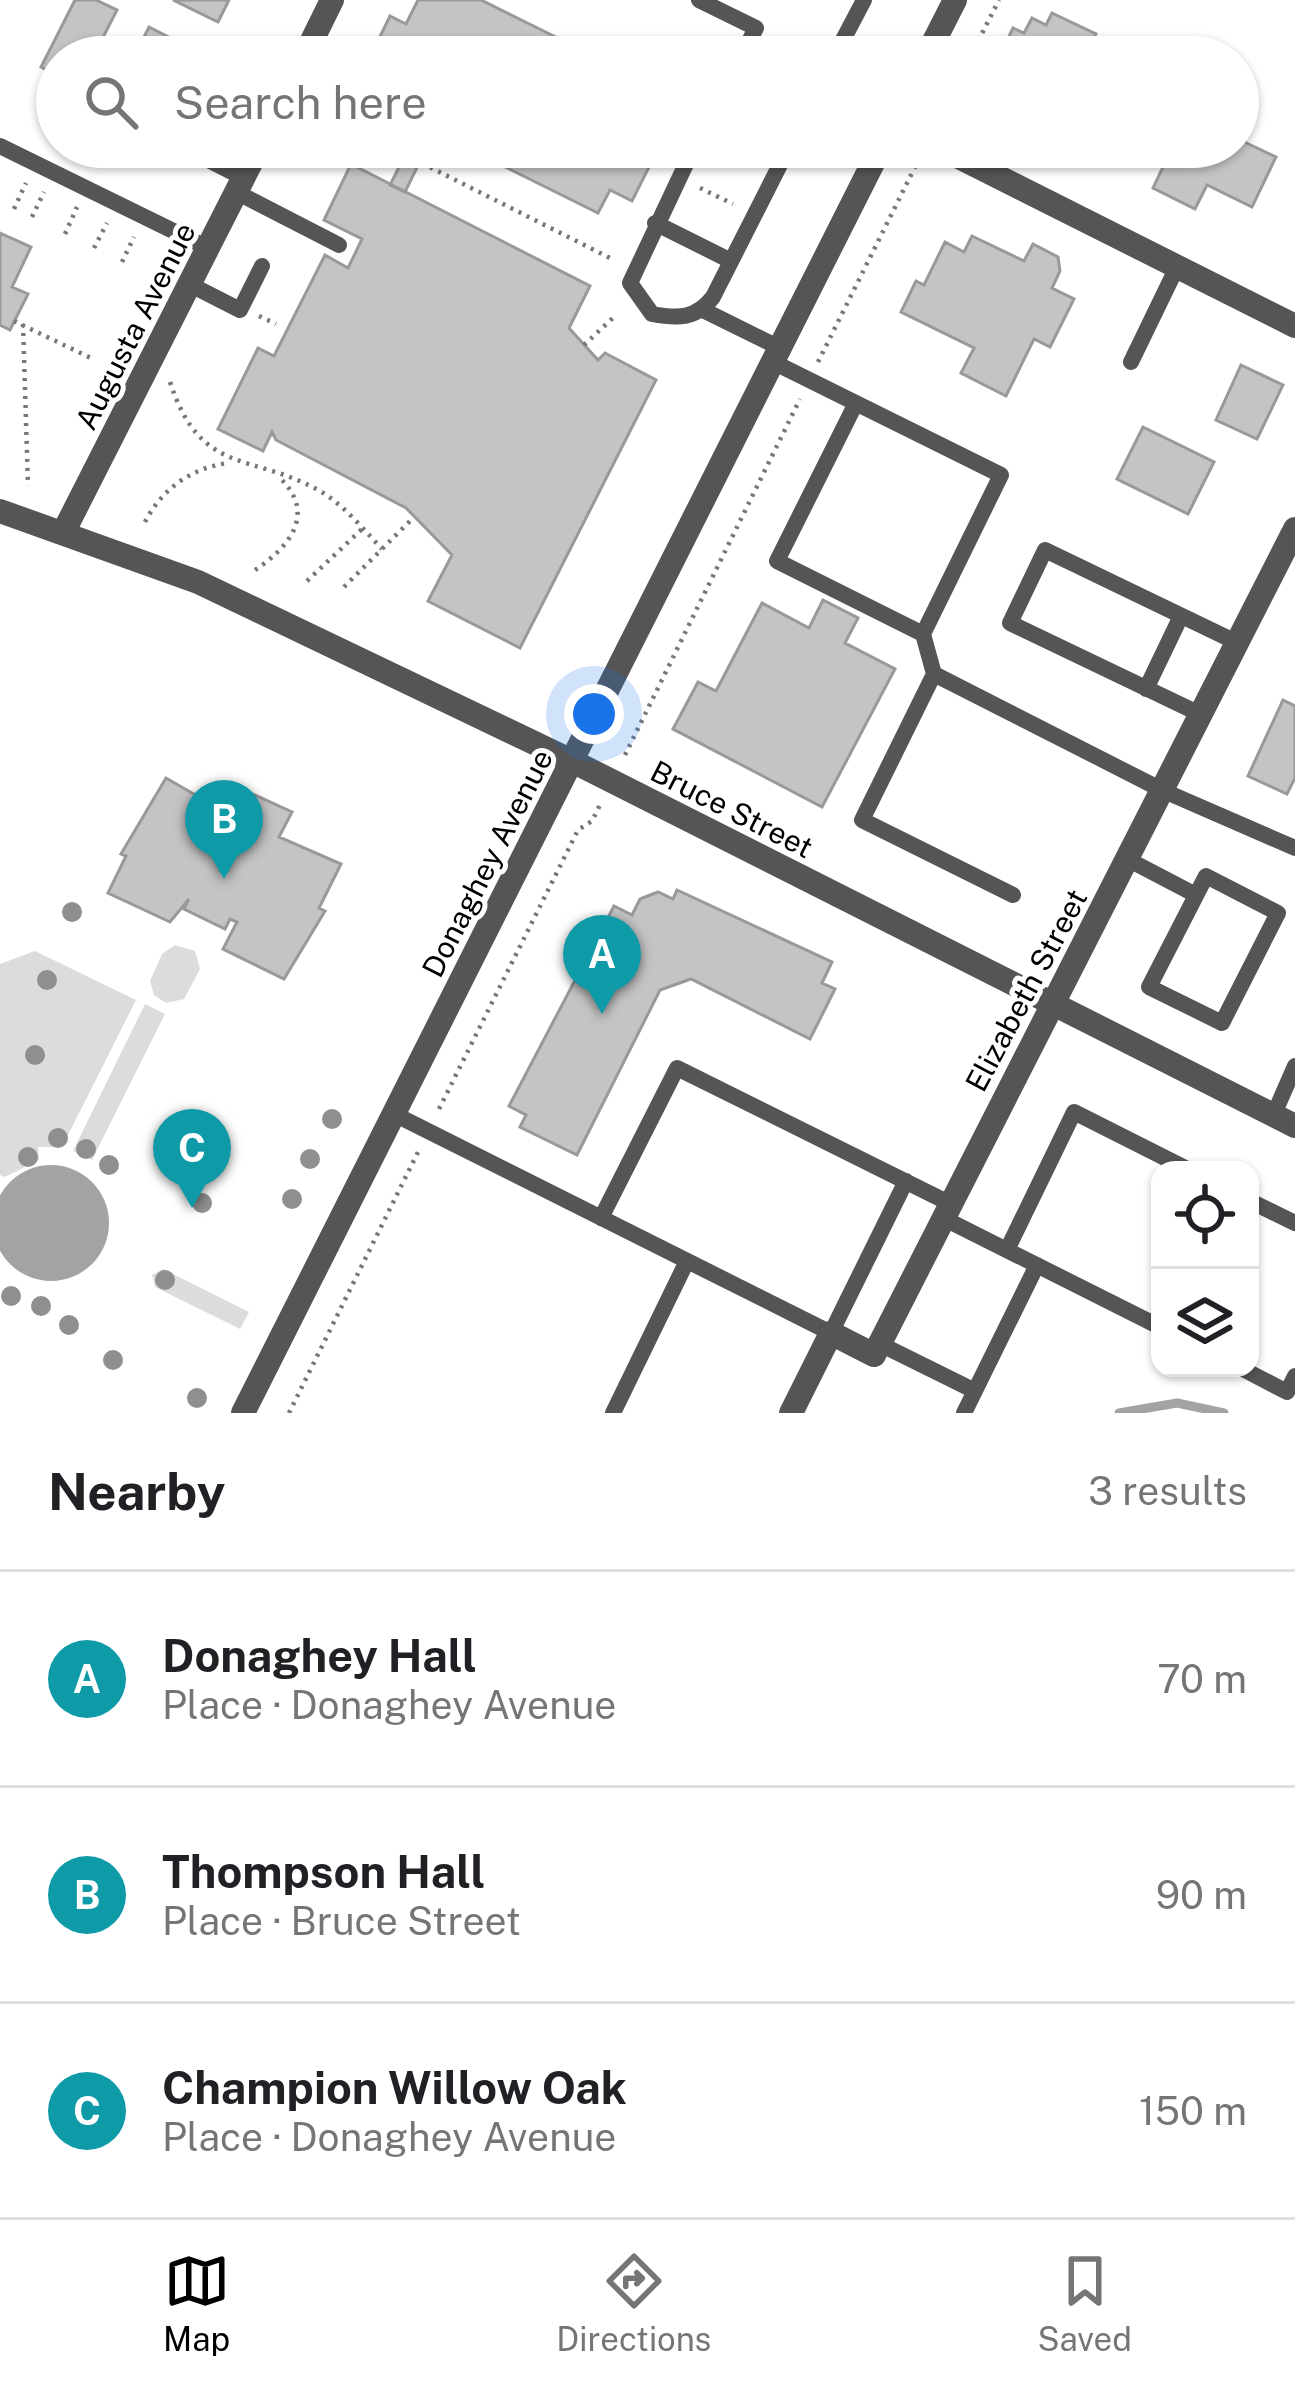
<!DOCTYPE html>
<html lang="en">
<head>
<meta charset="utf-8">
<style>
	:root { --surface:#fff; --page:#f6f6f6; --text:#202124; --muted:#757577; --line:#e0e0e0; --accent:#000 }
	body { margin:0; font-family:"Public Sans",sans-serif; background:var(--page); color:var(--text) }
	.controls { position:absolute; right:36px; bottom:36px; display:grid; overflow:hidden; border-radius:24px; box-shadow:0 3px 9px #0004 }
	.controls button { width:108px; height:108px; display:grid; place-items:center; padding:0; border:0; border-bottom:3px solid var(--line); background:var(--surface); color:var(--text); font:60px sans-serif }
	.you { position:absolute; left:594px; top:714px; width:42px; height:42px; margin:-30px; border:9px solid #fff; border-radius:50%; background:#1a73e8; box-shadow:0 0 0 18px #1a73e833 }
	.badge { display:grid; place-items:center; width:78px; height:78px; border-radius:50%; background:var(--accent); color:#fff; font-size:39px; font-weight:700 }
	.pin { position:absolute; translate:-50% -99px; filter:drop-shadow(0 3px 6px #0008) }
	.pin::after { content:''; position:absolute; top:63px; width:42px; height:36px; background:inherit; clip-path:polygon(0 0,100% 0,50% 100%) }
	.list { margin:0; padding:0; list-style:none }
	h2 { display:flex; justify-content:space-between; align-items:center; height:156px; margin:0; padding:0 48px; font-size:51px }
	h2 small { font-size:39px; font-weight:400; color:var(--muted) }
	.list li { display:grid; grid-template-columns:78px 1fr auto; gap:36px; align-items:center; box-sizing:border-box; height:216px; padding:0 48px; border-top:3px solid var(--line) }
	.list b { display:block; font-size:45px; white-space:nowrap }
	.list p { margin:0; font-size:39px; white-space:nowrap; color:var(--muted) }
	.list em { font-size:39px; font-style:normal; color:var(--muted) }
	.icon { flex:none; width:66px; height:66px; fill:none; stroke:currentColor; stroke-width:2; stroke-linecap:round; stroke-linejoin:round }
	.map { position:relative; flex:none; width:1295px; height:1413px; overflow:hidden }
	.search { position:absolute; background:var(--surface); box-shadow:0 3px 9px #0004; left:36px; right:36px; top:36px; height:132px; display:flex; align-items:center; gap:30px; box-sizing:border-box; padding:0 42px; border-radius:66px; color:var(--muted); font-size:45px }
	.sheet { height:804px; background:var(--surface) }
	nav { display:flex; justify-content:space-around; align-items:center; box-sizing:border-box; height:168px; border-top:3px solid var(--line); background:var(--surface); font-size:33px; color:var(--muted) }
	nav a { display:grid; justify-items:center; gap:6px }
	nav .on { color:var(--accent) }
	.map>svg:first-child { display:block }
	.green { fill:#dcdcdc }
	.water { fill:#a3a3a3 }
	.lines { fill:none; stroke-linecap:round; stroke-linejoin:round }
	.stream { stroke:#a3a3a3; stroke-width:9 }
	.building { fill:#c4c4c4; stroke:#999; stroke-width:3 }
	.path { stroke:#777; stroke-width:4.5; stroke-dasharray:3 6; stroke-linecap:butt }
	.service { stroke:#555; stroke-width:16 }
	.minor { stroke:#555; stroke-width:24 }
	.tertiary { stroke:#555; stroke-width:24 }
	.tree { fill:#8f8f8f }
	.labels { text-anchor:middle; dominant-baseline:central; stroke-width:10; stroke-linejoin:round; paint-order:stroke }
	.street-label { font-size:30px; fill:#000; stroke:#fff }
</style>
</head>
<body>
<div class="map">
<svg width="1295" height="1413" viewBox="0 0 1295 1413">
	<rect width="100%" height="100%" fill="#fff"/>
	<!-- green -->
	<path class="green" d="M175,945L195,951L200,969L184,999L166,1003L154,995L150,981L162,954Z
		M35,951L136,1000L62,1147H38L39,1160L5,1177L0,1175V964Z
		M145,1004L165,1014L92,1160L73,1151Z
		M163,1269L249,1312L240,1329L155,1287L152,1275Z"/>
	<!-- water -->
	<path class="water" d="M-7 1223a58 58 0 1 1 116 0a58 58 0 1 1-116 0Z"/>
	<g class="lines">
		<!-- stream -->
		<path class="stream" d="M1119,1413L1177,1403L1224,1413"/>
	</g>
	<!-- building -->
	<path class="building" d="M75,0H96L117,10L93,57H57V75L41,67Z
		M173,0H229L218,22Z
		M418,0H481L596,57H370L390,16L406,24Z
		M1052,13L1096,34L1084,57H999L1013,28L1024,33L1032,18L1046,25Z
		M149,27L208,57H134Z
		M1238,139L1276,157L1252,207L1207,185L1195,209L1153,188L1171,150L1190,159L1196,147L1221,155L1225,147H1238Z
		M409,147H427L405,192L390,185Z
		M465,147H659L632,201L610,190L598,213Z
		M351,164L590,286L569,328L598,360L605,353L656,380L520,648L428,601L452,555L406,508L276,440L272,432L263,451L218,429L258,348L274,356L325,255L348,268L362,239L324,220Z
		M0,233L31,247L12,287L28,294L10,330L0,325Z
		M972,236L1024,261L1033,244L1058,257L1060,271L1052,288L1074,299L1050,347L1034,339L1006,396L961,373L974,348L901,312L916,281L924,285L945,242L964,252Z
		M1241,365L1283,385L1257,439L1216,420Z
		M1143,427L1214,462L1188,514L1117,479Z
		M823,600L858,618L845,643L895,669L822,807L673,729L698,682L716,691L762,603L809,628Z
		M1283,700L1295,706V778L1287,794L1248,776Z
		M166,778L225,812L237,787L292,812L279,837L341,864L319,908L325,911L284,979L223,949L237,922L230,919L225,929L184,909L189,899L170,922L108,893L126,856L121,854Z
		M677,890L832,962L822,983L835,989L810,1039L691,979L660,990L577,1155L520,1127L526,1115L509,1106L614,906L632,915L640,899L658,892L673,899Z"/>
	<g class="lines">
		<!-- path -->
		<path class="path" d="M970,57L999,0
			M390,147L612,259
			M700,188L733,204
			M14,209L26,183
			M32,217L44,192
			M65,234L77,207
			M94,248L107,223
			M122,262L134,237
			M259,316L276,324
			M14,321L95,360
			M23,324L28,486
			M584,345L615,316
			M818,362L917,163
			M170,382C201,477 251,452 320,491C344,505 363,529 382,549
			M145,522C162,489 191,468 228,463
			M255,570C288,548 317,515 281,479
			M307,581L362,529
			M344,587L414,517
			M625,755L800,399
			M439,1109L578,830L592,821L601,803
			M289,1413L418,1152"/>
		<!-- service -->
		<path class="service" d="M699,0L756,28L741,57
			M651,48L669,57
			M834,57L864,0
			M0,146L208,248
			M183,147L244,178
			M694,147L630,283L652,314C678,319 696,319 713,297L789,147
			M236,192L339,245
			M655,223L731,261
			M189,284L240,310L262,266
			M703,310L780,348
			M773,362L1001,475L923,634L934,674L862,820L1013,895
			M1131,362L1177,267
			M856,403L777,561L923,634
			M934,674L1164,791L1295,848
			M1146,689L1181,616
			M1202,715L1010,623L1045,550L1238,643
			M1129,860L1196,895
			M1206,876L1278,913L1222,1023L1149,987Z
			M394,1114L831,1333L906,1181
			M1274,1114L1295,1066
			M1250,1201L1295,1223
			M601,1218L677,1068L951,1204
			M943,1218L1160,1327
			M1007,1250L1074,1112L1189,1170
			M880,1344L975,1391
			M1241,1368L1287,1392L1295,1376
			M613,1413L687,1261
			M964,1413L1037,1265"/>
		<!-- minor -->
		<path class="minor" d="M304,57L332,0
			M939,147L1295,326
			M64,531L259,147
			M791,1413L831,1333L874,1355L1295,529"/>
		<!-- tertiary -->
		<path class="tertiary" d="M926,57L955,0
			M0,511L198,582L572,761L1295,1126
			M243,1413L881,147"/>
	</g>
	<!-- trees -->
	<g class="tree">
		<circle cx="72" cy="912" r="10"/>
		<circle cx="47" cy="980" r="10"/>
		<circle cx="35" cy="1055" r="10"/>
		<circle cx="332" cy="1119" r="10"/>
		<circle cx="58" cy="1138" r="10"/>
		<circle cx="86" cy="1149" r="10"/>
		<circle cx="28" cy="1157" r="10"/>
		<circle cx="310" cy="1159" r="10"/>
		<circle cx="109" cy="1165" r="10"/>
		<circle cx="292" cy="1199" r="10"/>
		<circle cx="202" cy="1203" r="10"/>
		<circle cx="165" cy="1280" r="10"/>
		<circle cx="11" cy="1296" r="10"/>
		<circle cx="41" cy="1306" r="10"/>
		<circle cx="69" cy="1325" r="10"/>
		<circle cx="113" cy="1360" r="10"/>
		<circle cx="197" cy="1398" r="10"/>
	</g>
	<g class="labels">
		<!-- street labels -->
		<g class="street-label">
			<text transform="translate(135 326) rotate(-63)">Augusta Avenue</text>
			<text transform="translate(732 809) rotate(27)">Bruce Street</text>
			<text transform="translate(487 863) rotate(-63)">Donaghey Avenue</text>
			<text transform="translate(1026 990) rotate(-62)">Elizabeth Street</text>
		</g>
	</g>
</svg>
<div class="controls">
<button><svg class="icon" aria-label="locate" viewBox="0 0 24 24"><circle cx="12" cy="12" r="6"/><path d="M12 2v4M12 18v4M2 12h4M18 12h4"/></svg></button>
<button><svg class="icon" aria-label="layers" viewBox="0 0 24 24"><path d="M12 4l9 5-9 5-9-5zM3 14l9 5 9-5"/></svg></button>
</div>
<div class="you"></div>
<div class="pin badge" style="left:602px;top:1014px;background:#0f9aa8">A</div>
<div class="pin badge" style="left:224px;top:879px;background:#0f9aa8">B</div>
<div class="pin badge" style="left:192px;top:1208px;background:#0f9aa8">C</div>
<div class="search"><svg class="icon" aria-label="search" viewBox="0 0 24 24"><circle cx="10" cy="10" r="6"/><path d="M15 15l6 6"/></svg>Search here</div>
</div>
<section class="sheet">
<h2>Nearby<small>3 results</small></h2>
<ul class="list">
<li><span class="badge" style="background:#0f9aa8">A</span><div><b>Donaghey Hall</b><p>Place · Donaghey Avenue</p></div><em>70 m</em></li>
<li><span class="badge" style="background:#0f9aa8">B</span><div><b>Thompson Hall</b><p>Place · Bruce Street</p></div><em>90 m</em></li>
<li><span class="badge" style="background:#0f9aa8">C</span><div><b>Champion Willow Oak</b><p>Place · Donaghey Avenue</p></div><em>150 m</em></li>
</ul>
</section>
<nav>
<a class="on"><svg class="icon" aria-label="map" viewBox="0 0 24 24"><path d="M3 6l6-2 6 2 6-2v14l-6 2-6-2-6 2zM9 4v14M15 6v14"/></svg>Map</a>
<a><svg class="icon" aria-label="directions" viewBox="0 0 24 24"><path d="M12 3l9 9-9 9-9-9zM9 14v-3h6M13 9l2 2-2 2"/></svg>Directions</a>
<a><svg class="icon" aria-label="saved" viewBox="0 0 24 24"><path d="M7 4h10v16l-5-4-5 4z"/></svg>Saved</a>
</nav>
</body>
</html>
